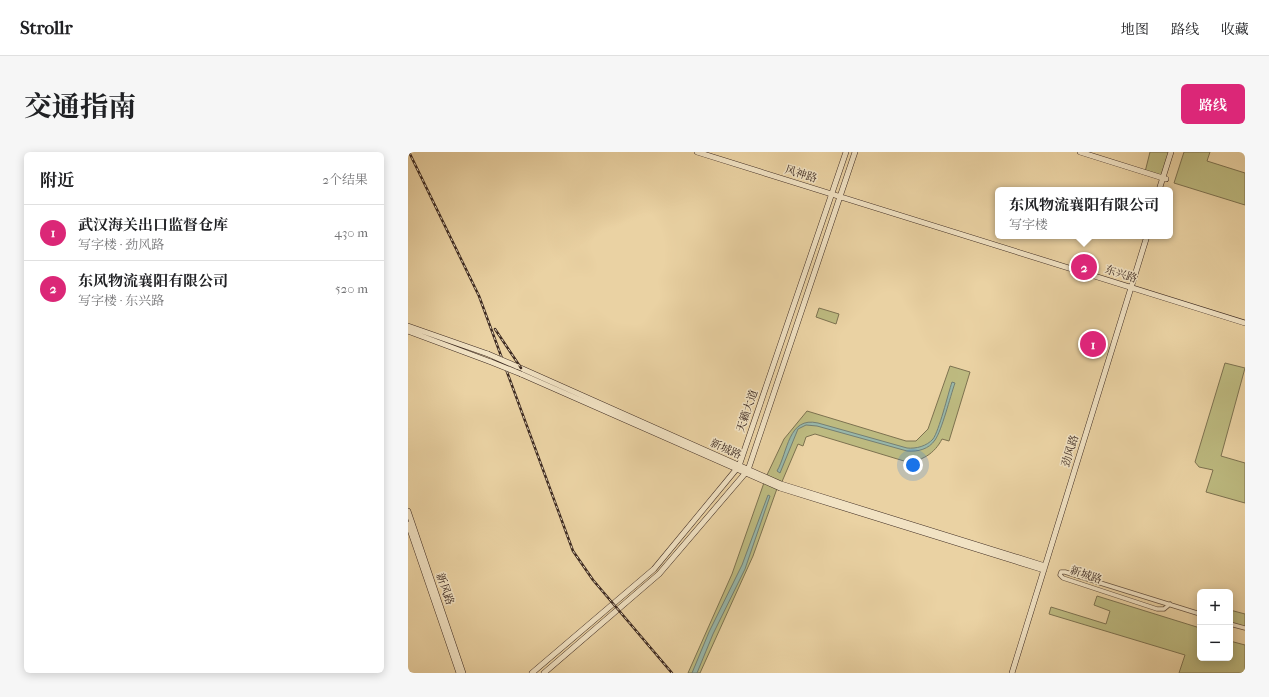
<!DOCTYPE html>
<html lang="zh">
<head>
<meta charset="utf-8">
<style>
	:root { --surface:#fff; --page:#f6f6f6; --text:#202124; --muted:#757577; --line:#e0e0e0; --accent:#db2777 }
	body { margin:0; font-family:"IM FELL French Canon","Noto Serif SC",serif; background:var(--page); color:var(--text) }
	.controls { position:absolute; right:12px; bottom:12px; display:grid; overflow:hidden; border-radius:6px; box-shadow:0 2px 10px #0003 }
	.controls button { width:36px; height:36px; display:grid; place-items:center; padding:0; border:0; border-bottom:1px solid var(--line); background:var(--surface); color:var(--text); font:20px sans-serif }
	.you { position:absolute; left:505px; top:313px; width:14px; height:14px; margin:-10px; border:3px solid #fff; border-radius:50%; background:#1a73e8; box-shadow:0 0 0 6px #1a73e833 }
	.badge { display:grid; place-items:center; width:26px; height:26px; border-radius:50%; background:var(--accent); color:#fff; font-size:13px; font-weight:700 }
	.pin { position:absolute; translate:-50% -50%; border:2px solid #fff; box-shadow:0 1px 4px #0006 }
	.popup { position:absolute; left:587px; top:35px; width:178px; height:52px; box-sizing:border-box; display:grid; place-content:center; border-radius:6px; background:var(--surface); filter:drop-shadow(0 1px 3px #0005); font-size:13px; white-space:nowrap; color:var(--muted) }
	.popup b { font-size:15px; color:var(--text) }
	.popup::after { content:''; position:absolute; left:50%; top:100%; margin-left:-8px; border:8px solid transparent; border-top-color:var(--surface) }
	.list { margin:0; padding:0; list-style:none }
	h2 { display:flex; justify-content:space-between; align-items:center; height:52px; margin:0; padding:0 16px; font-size:17px }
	h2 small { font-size:13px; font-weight:400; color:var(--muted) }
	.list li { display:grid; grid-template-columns:26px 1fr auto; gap:12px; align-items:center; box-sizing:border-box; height:56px; padding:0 16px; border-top:1px solid var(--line) }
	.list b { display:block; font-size:15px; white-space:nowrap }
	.list p { margin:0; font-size:13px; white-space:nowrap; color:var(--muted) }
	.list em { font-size:13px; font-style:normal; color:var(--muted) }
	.map { position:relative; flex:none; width:837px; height:521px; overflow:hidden; border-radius:6px }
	header { display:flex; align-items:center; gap:24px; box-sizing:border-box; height:56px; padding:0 20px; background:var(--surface); border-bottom:1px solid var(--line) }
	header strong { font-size:19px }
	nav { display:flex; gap:22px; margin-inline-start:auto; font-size:14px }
	.intro { display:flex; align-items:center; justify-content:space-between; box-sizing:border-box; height:96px; padding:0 24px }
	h1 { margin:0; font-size:28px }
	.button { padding:10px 18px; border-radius:6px; background:var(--accent); color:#fff; font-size:14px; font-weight:700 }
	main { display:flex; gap:24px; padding:0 24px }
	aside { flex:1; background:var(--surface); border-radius:6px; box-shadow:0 2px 10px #0003 }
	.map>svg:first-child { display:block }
	.green { fill:#bdba80; stroke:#7d7250 }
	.water { fill:#98b7aa; stroke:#747f73 }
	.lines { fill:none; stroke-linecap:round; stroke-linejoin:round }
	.street-casing { stroke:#685442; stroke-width:5 }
	.secondary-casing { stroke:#3d2a21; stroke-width:6 }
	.street { stroke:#f1e2c3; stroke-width:3.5 }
	.secondary { stroke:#f1e2c3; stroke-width:5 }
	.rail-casing { stroke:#3d2a21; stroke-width:2.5 }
	.rail { stroke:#f1e2c3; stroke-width:1; stroke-dasharray:3; stroke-linecap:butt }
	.secondary-bridge-casing { stroke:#3d2a21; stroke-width:6; stroke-linecap:butt }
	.secondary-bridge { stroke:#f1e2c3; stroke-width:5 }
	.labels { text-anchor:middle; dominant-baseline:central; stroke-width:3; stroke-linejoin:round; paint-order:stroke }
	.street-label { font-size:11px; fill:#3d2a21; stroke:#f1e2c3 }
</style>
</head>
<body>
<header>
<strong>Strollr</strong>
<nav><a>地图</a><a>路线</a><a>收藏</a></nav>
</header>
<div class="intro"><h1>交通指南</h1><a class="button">路线</a></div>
<main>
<aside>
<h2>附近<small>2个结果</small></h2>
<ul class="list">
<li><span class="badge">1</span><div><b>武汉海关出口监督仓库</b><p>写字楼 · 劲风路</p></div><em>430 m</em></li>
<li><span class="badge">2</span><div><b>东风物流襄阳有限公司</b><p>写字楼 · 东兴路</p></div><em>520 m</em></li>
</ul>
</aside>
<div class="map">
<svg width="837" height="521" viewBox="0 0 837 521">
	<rect width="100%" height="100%" fill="#ead2a3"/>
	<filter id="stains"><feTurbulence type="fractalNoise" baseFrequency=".005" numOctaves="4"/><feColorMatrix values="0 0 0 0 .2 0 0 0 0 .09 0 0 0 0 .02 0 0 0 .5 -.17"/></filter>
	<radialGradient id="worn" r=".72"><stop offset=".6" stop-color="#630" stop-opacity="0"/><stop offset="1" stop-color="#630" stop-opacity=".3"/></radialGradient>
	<!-- green -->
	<path class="green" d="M742,0H763L755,26L737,20Z
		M776,0H802L799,9L837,21V53L766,31Z
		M411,156L431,162L428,172L408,165Z
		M817,211L837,216L813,304L837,311V351L798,340L805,318L791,315L787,310Z
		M542,214L562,220L541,289L534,287C527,301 513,311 496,309L407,282L398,285L395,294L390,292L373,332L371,331L345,404L292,521H280L324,422L358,325L376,287L399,259L498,289H508L520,277Z
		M689,444L792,476V506H822V489L837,493V521H771L777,503L641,462L643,455L698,472L702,459L686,453Z
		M822,458L837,462V476L822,472Z"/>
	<!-- water -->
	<path class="water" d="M544,230L547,231C542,245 534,278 527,288C521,297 510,300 499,299L409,274L398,273L390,277L372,321L369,319C380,300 380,264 410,271L499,296C508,297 519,294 525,287C531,279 540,242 544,230Z
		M360,343L362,344L337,417L305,482L289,521H284L301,480L334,413Z"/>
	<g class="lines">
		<defs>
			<path id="street" d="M762,452L756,457H749L655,426L652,423L653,420H657L792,462
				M822,472L837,476"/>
			<path id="secondary" d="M289,0L837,171
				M672,0L758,27
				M751,38L763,0
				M0,174L80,202
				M0,179L83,210
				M108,214L373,332L637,414
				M113,222L372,336L636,418
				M0,359L55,521
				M0,372L51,521
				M124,521L246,417L331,314L438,0
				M136,521L251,422L340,318L447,0
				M604,521L739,84"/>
		</defs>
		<!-- street casing -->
		<use href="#street" class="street-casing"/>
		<!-- secondary casing -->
		<use href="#secondary" class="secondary-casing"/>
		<!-- street -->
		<use href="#street" class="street"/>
		<!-- secondary -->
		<use href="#secondary" class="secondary"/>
		<defs>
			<path id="rail" d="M1,0L71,144L165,399L185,428L264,521
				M87,177L113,216"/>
		</defs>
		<!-- rail casing -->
		<use href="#rail" class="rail-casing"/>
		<!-- rail -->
		<use href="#rail" class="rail"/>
		<defs>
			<path id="secondary-bridge" d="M80,202L108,214
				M83,210L113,222"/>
		</defs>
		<!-- secondary-bridge casing -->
		<use href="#secondary-bridge" class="secondary-bridge-casing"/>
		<!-- secondary-bridge -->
		<use href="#secondary-bridge" class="secondary-bridge"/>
	</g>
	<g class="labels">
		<!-- street labels -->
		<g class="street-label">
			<text transform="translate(393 22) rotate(17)">风神路</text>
			<text transform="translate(713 122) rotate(18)">东兴路</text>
			<text transform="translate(339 259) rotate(-71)">天籁大道</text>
			<text transform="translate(318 297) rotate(24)">新城路</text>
			<text transform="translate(662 299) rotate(-73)">劲风路</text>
			<text transform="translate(678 423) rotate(19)">新城路</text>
			<text transform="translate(37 437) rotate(71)">新风路</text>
		</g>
	</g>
	<rect width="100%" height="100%" filter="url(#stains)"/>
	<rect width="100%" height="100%" fill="url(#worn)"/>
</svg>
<div class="controls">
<button>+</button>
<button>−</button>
</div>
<div class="you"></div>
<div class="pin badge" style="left:685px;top:192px">1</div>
<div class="pin badge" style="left:676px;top:115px">2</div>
<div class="popup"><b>东风物流襄阳有限公司</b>写字楼</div>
</div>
</main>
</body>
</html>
